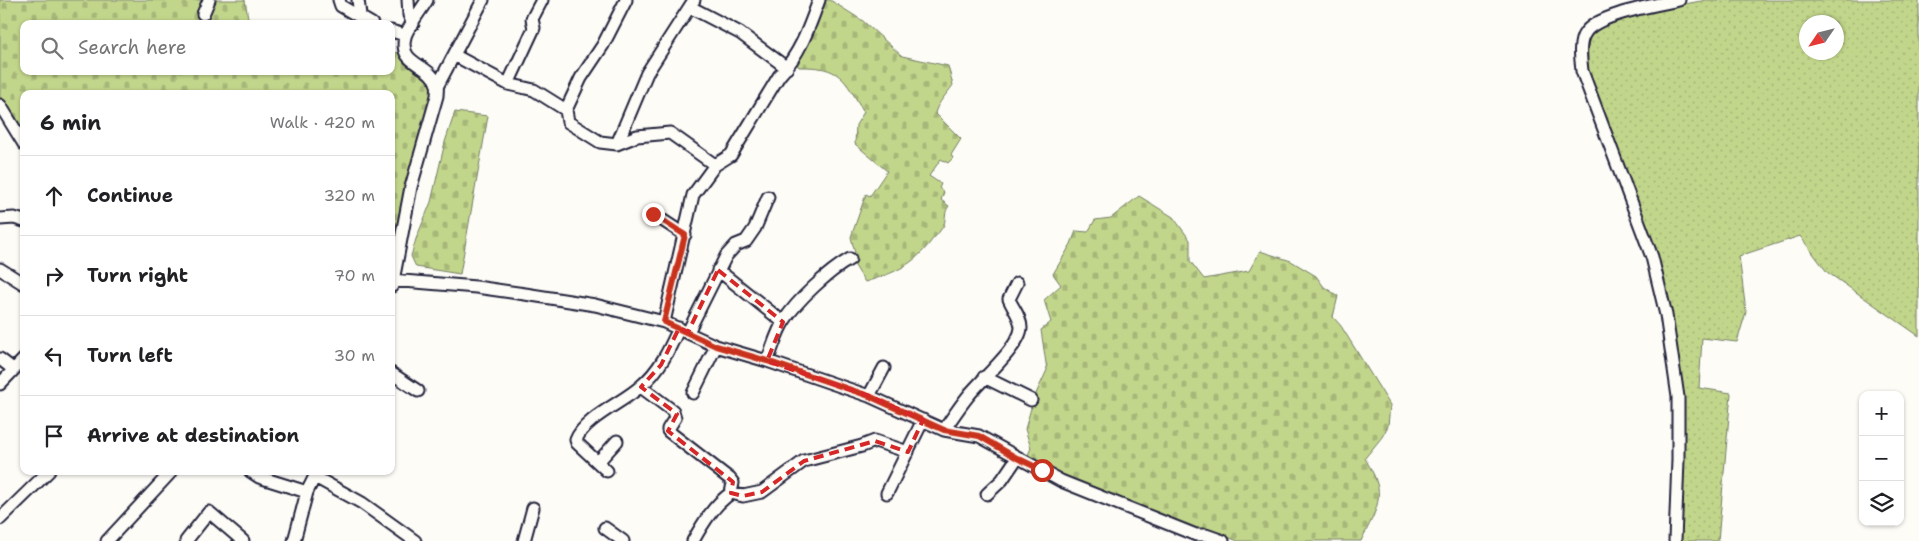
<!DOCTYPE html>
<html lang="en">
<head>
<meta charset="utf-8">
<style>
	:root { --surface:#fff; --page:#f2f2f2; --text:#202124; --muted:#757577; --line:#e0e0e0 }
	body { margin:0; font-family:"Shantell Sans",sans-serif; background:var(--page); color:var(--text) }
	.controls { position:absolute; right:15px; bottom:15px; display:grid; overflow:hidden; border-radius:10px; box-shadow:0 1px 4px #0004 }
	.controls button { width:45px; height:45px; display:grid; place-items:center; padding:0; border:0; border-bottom:1px solid var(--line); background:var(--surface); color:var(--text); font:25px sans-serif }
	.compass { position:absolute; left:1799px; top:15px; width:45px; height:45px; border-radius:50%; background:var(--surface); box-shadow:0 1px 4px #0004; rotate:235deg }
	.stop { position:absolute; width:15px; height:15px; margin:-11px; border:4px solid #c8321e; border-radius:50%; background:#fff }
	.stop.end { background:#c8321e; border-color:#fff; box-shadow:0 1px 5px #0008 }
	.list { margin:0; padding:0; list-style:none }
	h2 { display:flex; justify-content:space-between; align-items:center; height:65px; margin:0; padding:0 20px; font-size:21px }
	h2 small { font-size:16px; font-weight:400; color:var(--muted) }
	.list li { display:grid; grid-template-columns:32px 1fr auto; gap:15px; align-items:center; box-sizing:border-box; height:80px; padding:0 20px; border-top:1px solid var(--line) }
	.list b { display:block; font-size:19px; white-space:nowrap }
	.list em { font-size:16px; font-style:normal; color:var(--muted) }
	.icon { flex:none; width:28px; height:28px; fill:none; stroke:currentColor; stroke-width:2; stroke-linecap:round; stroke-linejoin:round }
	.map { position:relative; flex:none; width:1919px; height:541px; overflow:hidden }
	.search { position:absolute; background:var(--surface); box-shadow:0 1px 4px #0004; left:20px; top:20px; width:375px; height:55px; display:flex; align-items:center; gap:12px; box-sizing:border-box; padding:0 18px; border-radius:10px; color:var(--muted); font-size:19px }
	.panel { position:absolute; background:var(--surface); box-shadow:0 1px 4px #0004; left:20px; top:90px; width:375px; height:385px; border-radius:10px }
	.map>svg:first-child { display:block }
	.grass { fill:url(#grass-dots); stroke:#727c63; fill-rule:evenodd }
	.cemetery { fill:url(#cemetery-stones); stroke:#727c63 }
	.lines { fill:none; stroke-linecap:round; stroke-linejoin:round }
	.minor-casing { stroke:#22223b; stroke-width:15 }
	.minor { stroke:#fdfcf7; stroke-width:11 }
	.route { stroke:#c8321e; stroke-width:6 }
	.marked { fill:none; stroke:#d62828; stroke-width:4; stroke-dasharray:10 6; stroke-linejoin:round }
</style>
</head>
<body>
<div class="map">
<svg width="1919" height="541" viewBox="0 0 1919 541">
	<defs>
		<pattern id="grass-dots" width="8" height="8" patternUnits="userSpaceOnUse" patternTransform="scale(1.25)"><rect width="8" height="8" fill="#c2d68b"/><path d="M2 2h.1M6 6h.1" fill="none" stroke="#a6b779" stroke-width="1.8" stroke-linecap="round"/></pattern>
		<pattern id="cemetery-stones" width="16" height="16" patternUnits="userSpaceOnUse" patternTransform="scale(1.25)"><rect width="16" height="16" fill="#c2d68b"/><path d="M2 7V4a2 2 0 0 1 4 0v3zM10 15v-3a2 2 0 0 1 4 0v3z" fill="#a6b779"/></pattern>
	</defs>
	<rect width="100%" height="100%" fill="#fdfcf7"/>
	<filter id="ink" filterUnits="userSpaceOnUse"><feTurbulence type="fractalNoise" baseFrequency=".02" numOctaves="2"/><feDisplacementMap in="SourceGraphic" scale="10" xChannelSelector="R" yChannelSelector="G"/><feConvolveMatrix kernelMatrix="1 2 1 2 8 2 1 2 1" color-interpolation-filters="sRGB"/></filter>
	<g filter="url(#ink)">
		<!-- grass -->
		<path class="grass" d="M1706,0H1919V336L1827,272L1800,236L1739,256L1746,312L1737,342L1702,338L1699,388L1731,393L1718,541H1680L1684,460V396L1672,314L1657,255L1587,70L1586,54L1590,36C1615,13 1672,7 1706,0ZM1806,22H1836V52H1806Z"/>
		<!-- cemetery -->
		<path class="cemetery" d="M0,0H245L249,24H24V71H391V55L404,49L438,85L391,280V94H24V144L0,105Z
			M819,0H830L863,21L902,56L948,66L953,85C947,94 938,102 935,113L961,139L951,155L953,158L948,163L941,159L929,176L941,184L939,188L944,192L941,200L949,206C944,212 946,218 944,225C941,230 936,236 932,240C913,266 894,273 865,282L852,261V255L855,253L851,237L866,194L870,196L887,171L855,144L856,125L864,112C844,79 841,66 799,67L793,59Z
			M455,112L488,116L460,274L416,267L411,256L416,239L431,202L445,142Z
			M1139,196L1173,217L1190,240V261L1204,279L1249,271L1260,251L1291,261L1316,276L1324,287L1338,296L1333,317L1341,326L1390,405L1388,426L1382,437L1365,458C1369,466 1375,475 1377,484C1383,504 1369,524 1361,541H1238L1222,535L1200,531L1071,479L1027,457L1031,448L1025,429L1034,398L1047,370L1041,330L1051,322L1044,300L1061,285L1053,274L1071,244L1076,231L1088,232L1095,220L1111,218Z"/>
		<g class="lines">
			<defs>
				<path id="minor" d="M339,0L341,6L372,24
					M358,0L360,15
					M408,0L409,15L413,24
					M690,7L740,33L787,68
					M203,14L209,0
					M391,31L405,35
					M454,55L508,84L534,90L566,110L568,122L600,142L617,144L637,136L670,133L715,165
					M508,84L534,28L532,19L542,0
					M438,85L483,0
					M0,105L24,144
					M566,110L581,78L603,45L626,0
					M617,144L647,73L694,0
					M653,214L685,235
					M0,219L14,218L24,221
					M0,269L24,284
					M718,270L783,322
					M391,280L476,287L525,294L595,305L664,322L716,346L767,361L869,396L944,430L979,436L1061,481L1196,535H1206L1223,541
					M392,286L411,187L437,96C437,93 438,88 437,85C431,63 398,66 405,37C407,28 422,9 427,0
					M664,322L693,195L715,165L731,155L779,76C800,54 809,28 819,0
					M688,332L726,256L736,245L746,241L755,228L768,197
					M0,359L13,369
					M767,361C773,348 776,333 784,321C797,300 829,271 850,259
					M391,373L418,391
					M984,377L1031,400
					M0,384L24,359
					M641,387L673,411L675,418L668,429V431L730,479L733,483L731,493
					M693,393L716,346
					M869,396L884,368
					M944,430C952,418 960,406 969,395C981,380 1020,346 1021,328C1021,317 1013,309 1009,299L1017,283
					M598,462L617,441
					M250,471L259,477L307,492
					M607,471L577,443L576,440C584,418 624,402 641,386C660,370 669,350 679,328
					M315,477L362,503L415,541
					M887,493L923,420
					M987,494L1002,480L1017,458
					M0,519L49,471
					M605,528L623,541
					M107,541L172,471
					M186,541L209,512L243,541
					M294,541L307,492L317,472
					M524,541L533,508
					M693,541C703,523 714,505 731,493L743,496L762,492L804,461L862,446L875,441L908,452
					M1675,541L1678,460V397L1666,315L1652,257L1582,71C1581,60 1578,43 1585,33C1597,14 1658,5 1679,0"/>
			</defs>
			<!-- minor casing -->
			<use href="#minor" class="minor-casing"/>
			<!-- minor -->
			<use href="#minor" class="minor"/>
		</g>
	</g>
	<g class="lines" filter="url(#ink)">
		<!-- route -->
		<path class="route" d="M653,214L685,235L664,322L716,346L767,361L869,396L944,430L979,436L1017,458L1042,470"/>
	</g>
	<!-- marked area -->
	<path class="marked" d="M718,270L783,322L767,361L869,396L923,420L908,452L875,441L804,461L762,492L743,496L731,493L733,482L668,431L677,414L641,387L661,365L679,328L688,332Z"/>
</svg>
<div class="controls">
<button>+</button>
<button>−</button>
<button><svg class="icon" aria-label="layers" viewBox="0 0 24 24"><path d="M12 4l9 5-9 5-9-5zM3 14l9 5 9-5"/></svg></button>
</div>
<svg class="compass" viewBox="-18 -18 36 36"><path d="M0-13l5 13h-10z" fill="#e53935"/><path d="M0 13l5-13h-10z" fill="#757577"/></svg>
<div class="stop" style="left:1042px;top:470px"></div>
<div class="stop end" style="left:653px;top:214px"></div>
<div class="search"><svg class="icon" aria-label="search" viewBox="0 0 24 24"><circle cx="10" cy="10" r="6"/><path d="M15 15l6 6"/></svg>Search here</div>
<section class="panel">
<h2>6 min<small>Walk · 420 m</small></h2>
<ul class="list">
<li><svg class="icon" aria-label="ahead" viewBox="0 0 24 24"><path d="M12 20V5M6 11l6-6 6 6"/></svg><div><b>Continue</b></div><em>320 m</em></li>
<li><svg class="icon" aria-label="right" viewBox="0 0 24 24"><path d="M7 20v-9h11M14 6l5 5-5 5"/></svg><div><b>Turn right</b></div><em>70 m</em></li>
<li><svg class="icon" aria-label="left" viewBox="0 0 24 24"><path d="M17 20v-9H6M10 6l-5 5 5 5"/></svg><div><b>Turn left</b></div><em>30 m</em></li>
<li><svg class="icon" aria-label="arrive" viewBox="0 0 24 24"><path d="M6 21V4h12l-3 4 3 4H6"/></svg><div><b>Arrive at destination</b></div></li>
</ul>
</section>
</div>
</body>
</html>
